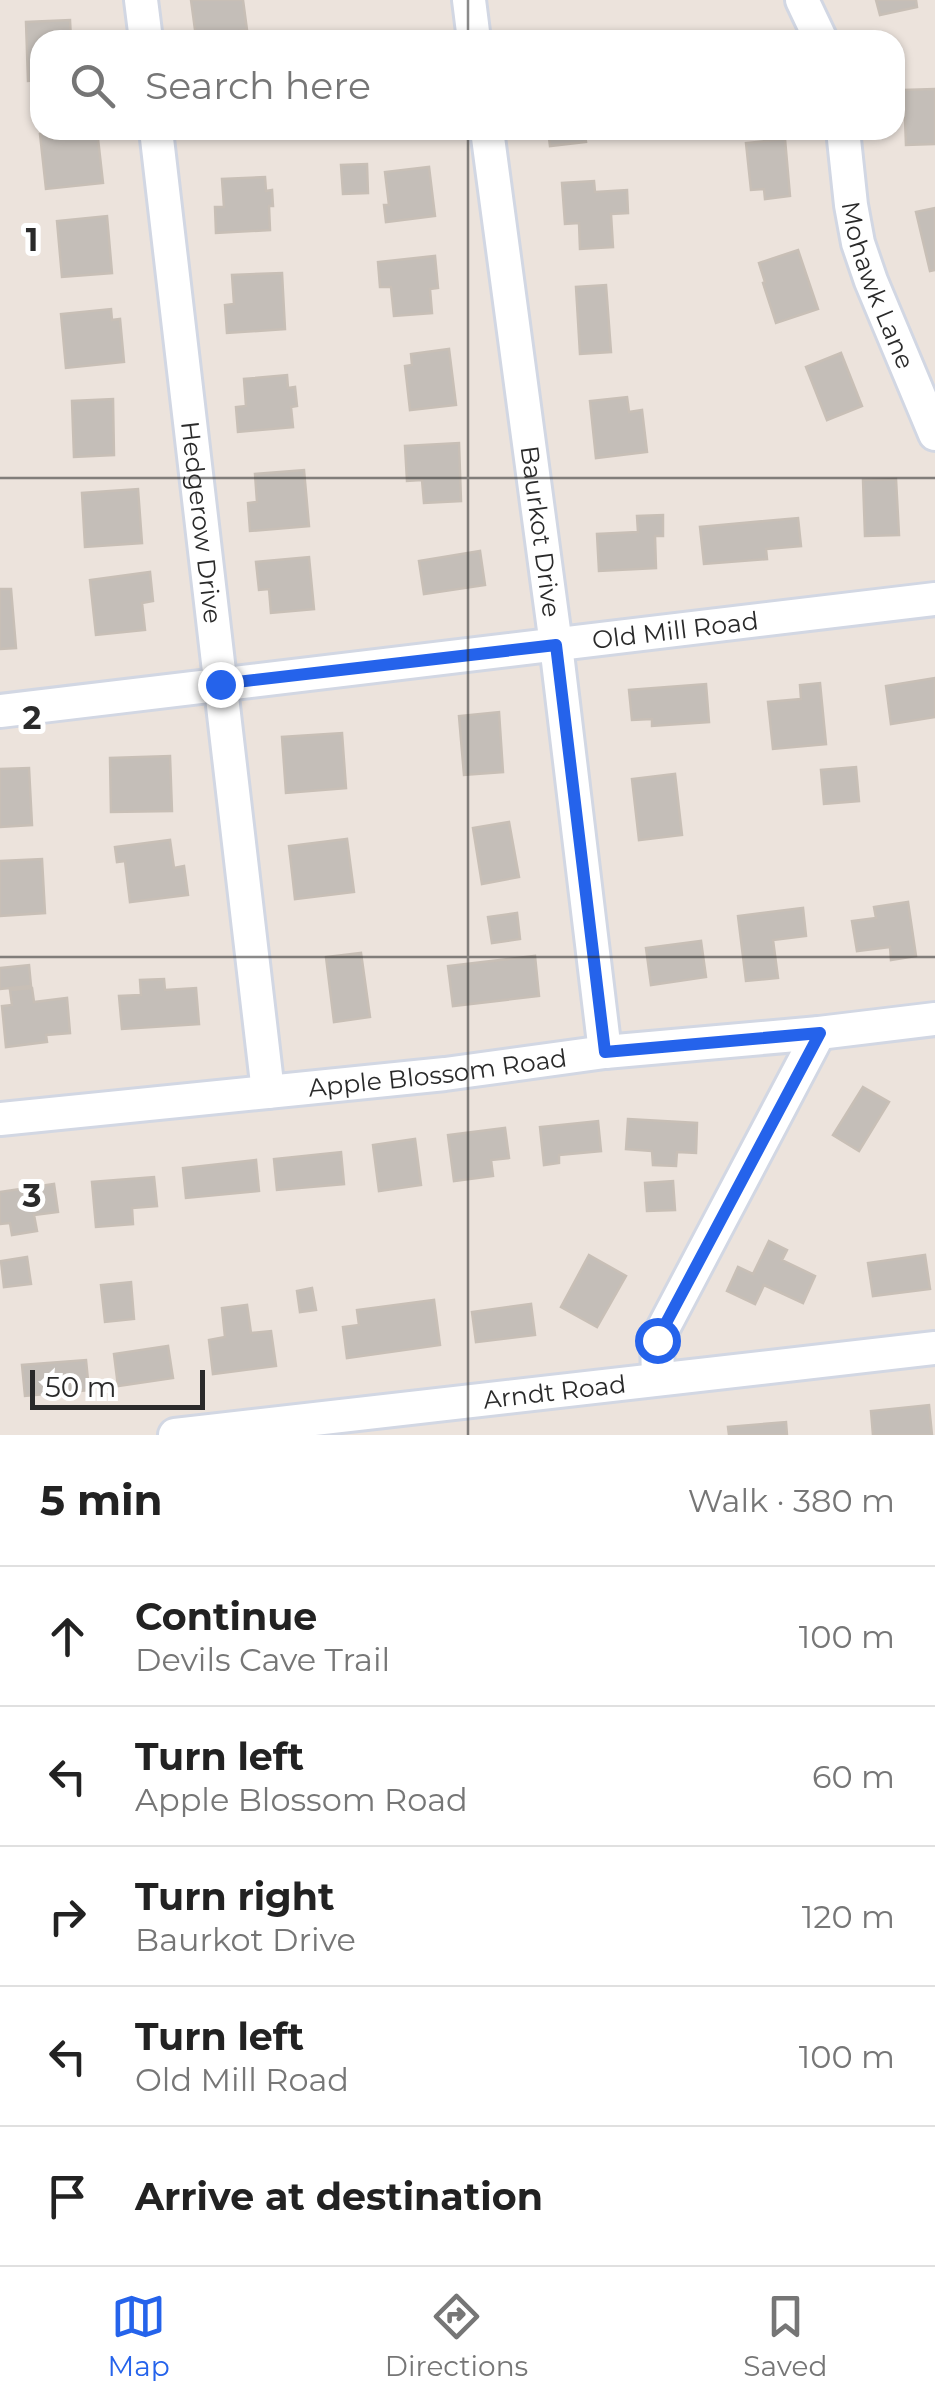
<!DOCTYPE html>
<html lang="en">
<head>
<meta charset="utf-8">
<style>
	:root { --surface:#fff; --page:#f6f6f6; --text:#222; --muted:#767676; --line:#e0e0e0; --accent:#2563eb }
	body { margin:0; font-family:Montserrat,sans-serif; background:var(--page); color:var(--text) }
	.scale { position:absolute; left:30px; bottom:25px; width:175px; box-sizing:border-box; padding-left:10px; border:5px solid #2a2a2a; border-top:0; font-size:28px; line-height:35px; white-space:nowrap; color:#2a2a2a; -webkit-text-stroke:8px #fff; paint-order:stroke }
	.stop { position:absolute; width:30px; height:30px; margin:-22px; border:8px solid #2563eb; border-radius:50%; background:#fff }
	.stop.end { background:#2563eb; border-color:#fff; box-shadow:0 2px 10px #0008 }
	.list { margin:0; padding:0; list-style:none }
	h2 { display:flex; justify-content:space-between; align-items:center; height:130px; margin:0; padding:0 40px; font-size:42px }
	h2 small { font-size:32px; font-weight:400; color:var(--muted) }
	.list li { display:grid; grid-template-columns:65px 1fr auto; gap:30px; align-items:center; box-sizing:border-box; height:140px; padding:0 40px; border-top:2px solid var(--line) }
	.list b { display:block; font-size:38px; white-space:nowrap }
	.list p { margin:0; font-size:32px; white-space:nowrap; color:var(--muted) }
	.list em { font-size:32px; font-style:normal; color:var(--muted) }
	.icon { flex:none; width:55px; height:55px; fill:none; stroke:currentColor; stroke-width:2; stroke-linecap:round; stroke-linejoin:round }
	.map { position:relative; flex:none; width:935px; height:1435px; overflow:hidden }
	.search { position:absolute; background:var(--surface); box-shadow:0 2px 8px #0004; left:30px; right:30px; top:30px; height:110px; display:flex; align-items:center; gap:25px; box-sizing:border-box; padding:0 35px; border-radius:30px; color:var(--muted); font-size:38px }
	.sheet { height:830px; background:var(--surface) }
	nav { display:flex; justify-content:space-around; align-items:center; box-sizing:border-box; height:140px; border-top:2px solid var(--line); background:var(--surface); font-size:28px; color:var(--muted) }
	nav a { display:grid; justify-items:center; gap:5px }
	nav .on { color:var(--accent) }
	.map>svg:first-child { display:block }
	.building { fill:#c4beb8; stroke:#c8bfb6; stroke-width:2.5 }
	.lines { fill:none; stroke-linecap:round; stroke-linejoin:round }
	.minor-casing { stroke:#d2d7e3; stroke-width:38 }
	.minor { stroke:#fff; stroke-width:32 }
	.route { stroke:#2563eb; stroke-width:12 }
	.grid { fill:none; stroke:#2a2a2a; stroke-width:2.5; stroke-opacity:0.55 }
	.labels { text-anchor:middle; dominant-baseline:central; stroke-width:10; stroke-linejoin:round; paint-order:stroke }
	.street-label { font-size:25px; fill:#2a2a2a; stroke:#fff }
	.grid-label { font-size:32px; text-anchor:middle; font-weight:bold; fill:#2a2a2a; stroke:#fff; stroke-width:10; stroke-linejoin:round; paint-order:stroke }
</style>
</head>
<body>
<div class="map">
<svg width="935" height="1435" viewBox="0 0 935 1435">
	<rect width="100%" height="100%" fill="#ece3dc"/>
	<!-- building -->
	<path class="building" d="M191,0H243L247,30L196,37Z
		M876,0H916L917,7L880,15Z
		M70,20L71,40H40V80L28,81L26,22Z
		M935,89V144L906,145L904,90Z
		M80,130H97L103,183L46,189L40,134Z
		M548,130H597L598,134L585,135L586,142L550,146Z
		M785,139L790,196L765,199L764,189L751,190L746,143Z
		M367,164L368,193L343,194L341,165Z
		M429,167L435,216L386,222L384,205H389L385,172Z
		M265,177L266,191L272,190L273,206H269L270,230L216,233L215,207H224L222,179Z
		M594,181L595,192L627,190L628,213L611,214L613,247L580,249L579,223L565,224L562,183Z
		M935,208V270L930,271L916,212Z
		M107,216L112,273L62,277L57,221Z
		M798,250L818,309L776,323L763,283L765,282L759,263Z
		M435,256L438,288L430,289L432,313L394,316L391,287H380L378,262Z
		M282,273L285,329L227,333L225,305L234,304L232,275Z
		M606,285L611,352L580,354L576,287Z
		M111,309L112,320L120,319L124,362L66,368L61,314Z
		M449,349L456,405L410,410L405,366L412,365L411,354Z
		M841,353L862,406L827,420L806,367Z
		M287,375L288,388L295,387L297,406L291,407L293,427L238,432L236,407L246,406L244,379Z
		M627,397L629,412L642,410L647,452L596,458L590,401Z
		M113,399L114,455L74,457L72,401Z
		M459,443L461,501L424,503L422,480L407,481L405,446Z
		M304,470L309,526L250,531L248,503L257,502L255,474Z
		M896,479L899,535L865,536L863,480Z
		M138,489L142,543L85,547L82,493Z
		M663,515V536H655L656,568L599,571L597,534L638,532L637,516Z
		M798,518L801,546L766,549L767,559L704,564L700,527Z
		M480,551L485,585L424,594L419,561Z
		M309,557L314,609L271,613L269,589L259,590L256,562Z
		M150,572L153,601L142,603L145,630L96,635L90,580Z
		M0,589H11L16,648L0,649Z
		M935,678V717L891,724L886,686Z
		M820,683L826,744L773,749L768,702L801,699L800,685Z
		M706,684L709,722L652,726V719L632,720L629,690Z
		M499,712L503,772L464,775L459,716Z
		M342,733L346,788L286,793L282,737Z
		M170,756L172,811L111,812L110,758Z
		M856,767L859,801L824,804L821,770Z
		M29,768L32,825L0,827V769Z
		M675,774L682,835L639,840L632,779Z
		M509,822L519,877L482,884L473,828Z
		M347,839L354,892L295,899L289,846Z
		M170,840L174,868L184,866L188,895L130,902L125,861L117,862L115,847Z
		M42,859L45,913L0,916V861Z
		M908,902L916,956L891,960L890,947L857,951L852,921L876,918L874,907Z
		M803,908L806,936L773,940L778,978L746,981L738,916Z
		M517,913L520,939L492,943L488,917Z
		M701,941L706,977L651,985L646,948Z
		M361,953L370,1017L334,1022L326,957Z
		M535,956L539,996L453,1006L448,966Z
		M29,965L31,986L0,989V968Z
		M164,979L165,990L196,988L199,1024L122,1029L119,996L141,995L140,980Z
		M32,988L34,1002L67,998L70,1033L46,1035L47,1042L6,1047L2,1006L12,1005L10,990Z
		M863,1087L889,1102L859,1151L833,1135Z
		M628,1119L697,1123L696,1153L677,1152L676,1166L653,1165L652,1151L626,1149Z
		M598,1121L601,1151L559,1155V1163L544,1165L540,1127Z
		M505,1128L509,1158L491,1160L493,1176L454,1181L448,1135Z
		M415,1139L421,1185L379,1191L373,1145Z
		M341,1152L344,1184L277,1190L274,1159Z
		M256,1160L259,1191L186,1198L183,1168Z
		M154,1177L157,1206L132,1208L133,1224L96,1227L92,1182Z
		M673,1181L675,1210L647,1211L645,1183Z
		M54,1184L58,1212L34,1215L37,1231L12,1235L10,1223L0,1224V1192Z
		M769,1241L787,1250L782,1260L815,1276L803,1303L764,1285L755,1304L727,1291L738,1267L753,1274Z
		M589,1255L626,1276L597,1327L561,1307Z
		M925,1255L930,1289L873,1296L868,1263Z
		M27,1257L31,1284L4,1287L1,1261Z
		M131,1282L134,1319L105,1322L101,1285Z
		M312,1288L316,1310L300,1312L297,1291Z
		M434,1300L440,1345L347,1358L343,1327L359,1325L357,1310Z
		M531,1304L535,1335L476,1342L472,1312Z
		M247,1305L251,1333L271,1331L276,1366L213,1374L209,1340L225,1337L222,1308Z
		M168,1346L173,1378L118,1386L114,1354Z
		M86,1360L89,1390L25,1396L22,1365Z
		M929,1405L932,1435H873L871,1411Z
		M786,1422L787,1435H729L728,1427Z"/>
	<g class="lines">
		<defs>
			<g id="minor">
				<path d="M141,0L146,40"/>
				<path d="M469,0L474,40"/>
				<path d="M802,0L821,40"/>
				<path id="s1" d="M156,130L268,1092"/>
				<path id="s2" d="M487,130L556,645L605,1052"/>
				<path id="s3" d="M843,130L851,205L858,243L871,281L935,434"/>
				<path id="s4" d="M0,711L935,599"/>
				<path id="s5" d="M0,1119L445,1074L605,1052L819,1033L935,1019"/>
				<path d="M658,1378L657,1340L819,1033"/>
				<path id="s6" d="M175,1435L935,1348"/>
			</g>
		</defs>
		<!-- minor casing -->
		<use href="#minor" class="minor-casing"/>
		<!-- minor -->
		<use href="#minor" class="minor"/>
	</g>
	<g class="lines">
		<!-- route -->
		<path class="route" d="M220,684L556,645L605,1052L820,1033L657,1340"/>
	</g>
	<!-- grid -->
	<path class="grid" d="M468,0V40M468,130V1435M0,478H935M0,957H935"/>
	<g class="labels">
		<!-- street labels -->
		<g class="street-label">
			<text stroke="none"><textPath href="#s3" startOffset="160">Mohawk Lane</textPath></text>
			<text stroke="none"><textPath href="#s1" startOffset="395">Hedgerow Drive</textPath></text>
			<text stroke="none"><textPath href="#s2" startOffset="405">Baurkot Drive</textPath></text>
			<text stroke="none"><textPath href="#s4" startOffset="680">Old Mill Road</textPath></text>
			<text stroke="none"><textPath href="#s5" startOffset="440">Apple Blossom Road</textPath></text>
			<text stroke="none"><textPath href="#s6" startOffset="382">Arndt Road</textPath></text>
		</g>
	</g>
	<g class="grid-label">
		<text x="32" y="251">1</text>
		<text x="32" y="729">2</text>
		<text x="32" y="1207">3</text>
	</g>
</svg>
<div class="scale">50 m</div>
<div class="stop" style="left:657px;top:1340px"></div>
<div class="stop end" style="left:220px;top:684px"></div>
<div class="search"><svg class="icon" aria-label="search" viewBox="0 0 24 24"><circle cx="10" cy="10" r="6"/><path d="M15 15l6 6"/></svg>Search here</div>
</div>
<section class="sheet">
<h2>5 min<small>Walk · 380 m</small></h2>
<ul class="list">
<li><svg class="icon" aria-label="ahead" viewBox="0 0 24 24"><path d="M12 20V5M6 11l6-6 6 6"/></svg><div><b>Continue</b><p>Devils Cave Trail</p></div><em>100 m</em></li>
<li><svg class="icon" aria-label="left" viewBox="0 0 24 24"><path d="M17 20v-9H6M10 6l-5 5 5 5"/></svg><div><b>Turn left</b><p>Apple Blossom Road</p></div><em>60 m</em></li>
<li><svg class="icon" aria-label="right" viewBox="0 0 24 24"><path d="M7 20v-9h11M14 6l5 5-5 5"/></svg><div><b>Turn right</b><p>Baurkot Drive</p></div><em>120 m</em></li>
<li><svg class="icon" aria-label="left" viewBox="0 0 24 24"><path d="M17 20v-9H6M10 6l-5 5 5 5"/></svg><div><b>Turn left</b><p>Old Mill Road</p></div><em>100 m</em></li>
<li><svg class="icon" aria-label="arrive" viewBox="0 0 24 24"><path d="M6 21V4h12l-3 4 3 4H6"/></svg><div><b>Arrive at destination</b></div></li>
</ul>
</section>
<nav>
<a class="on"><svg class="icon" aria-label="map" viewBox="0 0 24 24"><path d="M3 6l6-2 6 2 6-2v14l-6 2-6-2-6 2zM9 4v14M15 6v14"/></svg>Map</a>
<a><svg class="icon" aria-label="directions" viewBox="0 0 24 24"><path d="M12 3l9 9-9 9-9-9zM9 14v-3h6M13 9l2 2-2 2"/></svg>Directions</a>
<a><svg class="icon" aria-label="saved" viewBox="0 0 24 24"><path d="M7 4h10v16l-5-4-5 4z"/></svg>Saved</a>
</nav>
</body>
</html>
